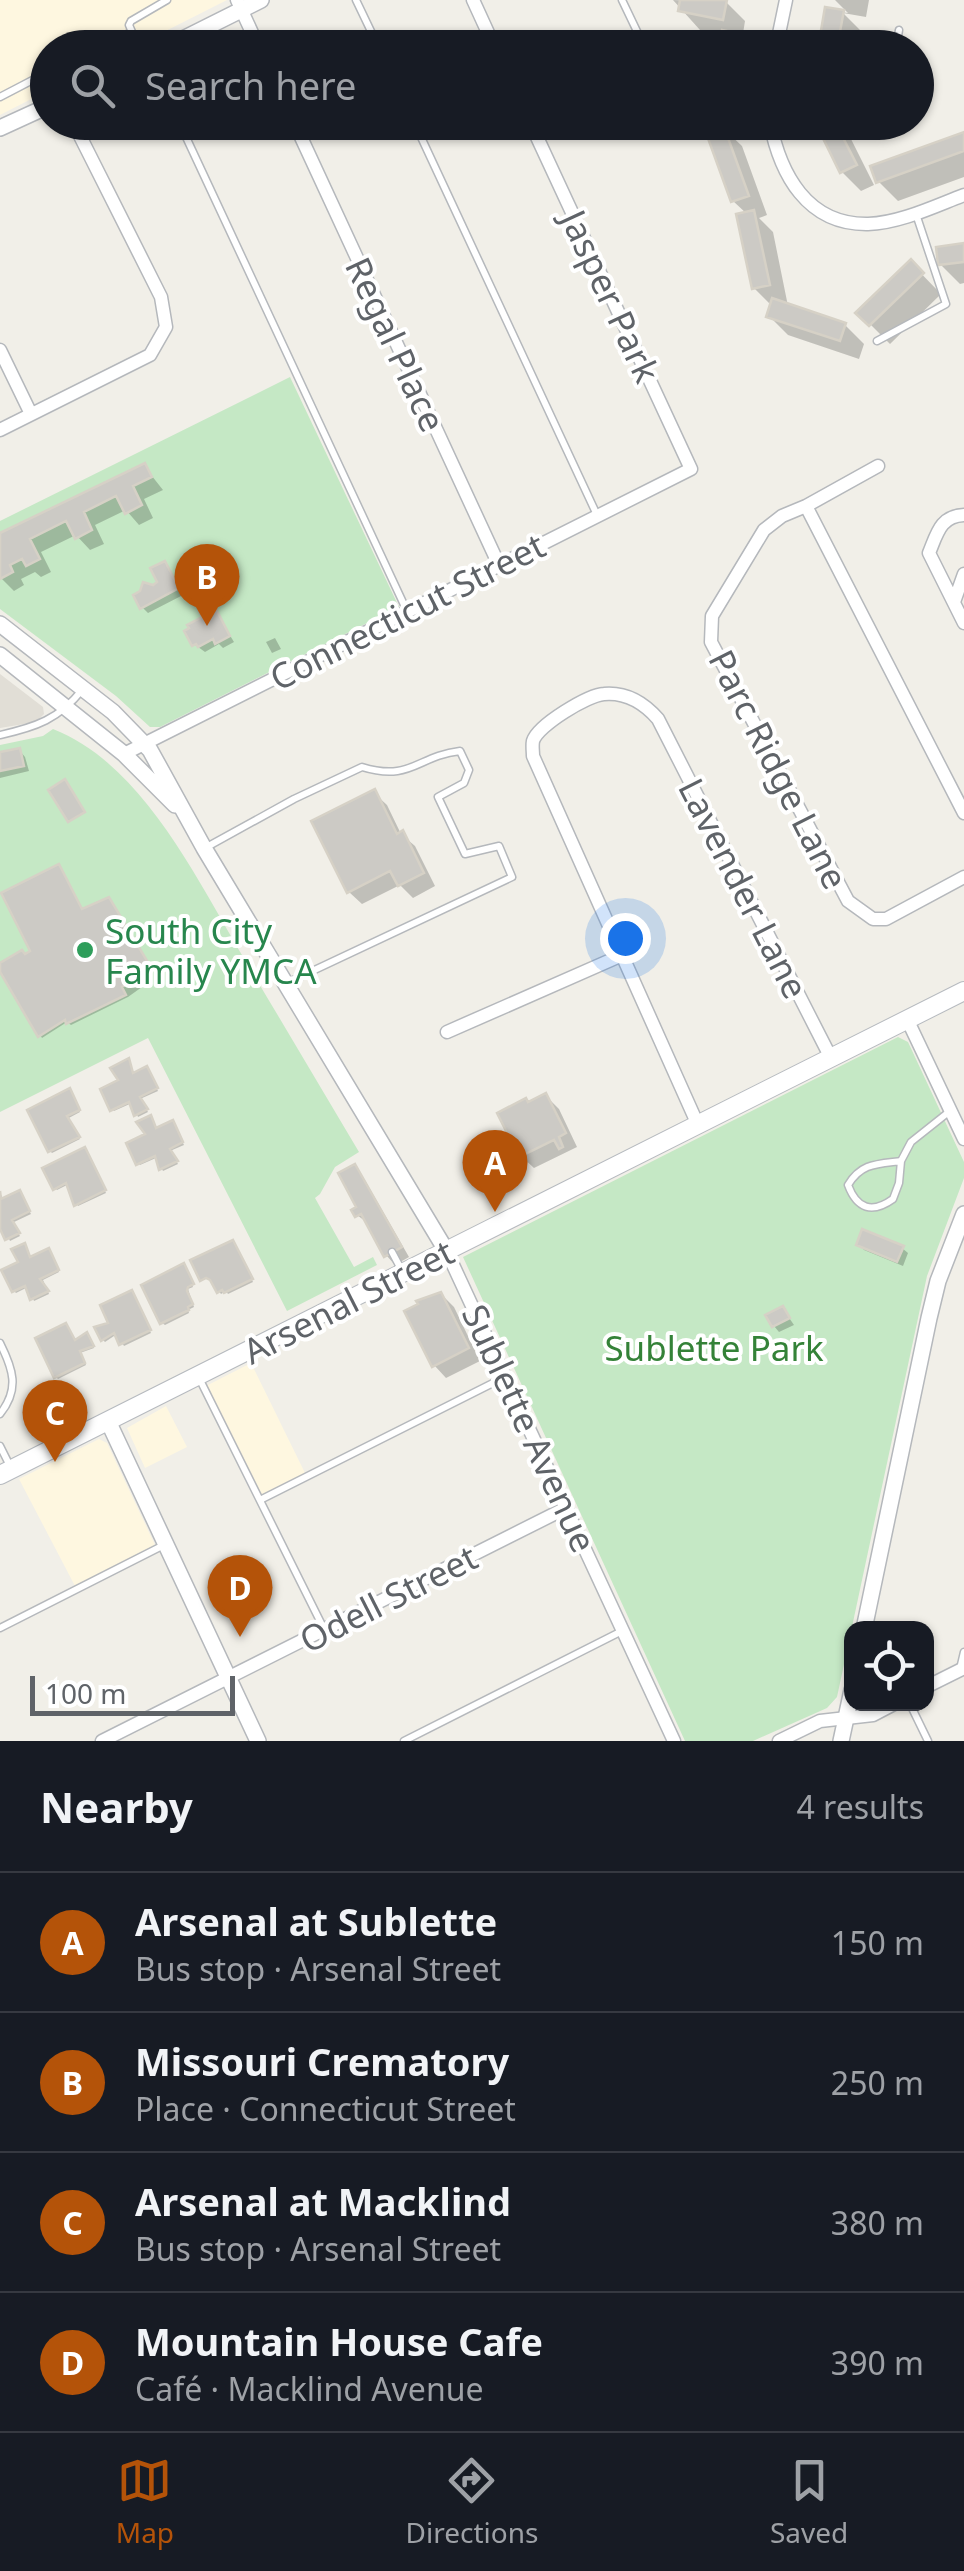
<!DOCTYPE html>
<html lang="en">
<head>
<meta charset="utf-8">
<style>
	:root { --surface:#171b24; --page:#20242c; --text:#f1f3f6; --muted:#9ea1a6; --line:#363941; --accent:#b45309 }
	body { margin:0; font-family:"Noto Sans",sans-serif; background:var(--page); color:var(--text) }
	.controls { position:absolute; right:30px; bottom:30px; display:grid; overflow:hidden; border-radius:20px; box-shadow:0 2px 8px #0004 }
	.controls button { width:90px; height:90px; display:grid; place-items:center; padding:0; border:0; border-bottom:2px solid var(--line); background:var(--surface); color:var(--text); font:50px sans-serif }
	.scale { position:absolute; left:30px; bottom:25px; width:205px; box-sizing:border-box; padding-left:10px; border:5px solid #5f6368; border-top:0; font-size:28px; line-height:35px; white-space:nowrap; color:#5f6368; -webkit-text-stroke:8px #fff; paint-order:stroke }
	.you { position:absolute; left:625px; top:938px; width:35px; height:35px; margin:-25px; border:8px solid #fff; border-radius:50%; background:#1a73e8; box-shadow:0 0 0 15px #1a73e833 }
	.badge { display:grid; place-items:center; width:65px; height:65px; border-radius:50%; background:var(--accent); color:#fff; font-size:32px; font-weight:700 }
	.pin { position:absolute; translate:-50% -82px; filter:drop-shadow(0 2px 5px #0008) }
	.pin::after { content:''; position:absolute; top:52px; width:35px; height:30px; background:inherit; clip-path:polygon(0 0,100% 0,50% 100%) }
	.list { margin:0; padding:0; list-style:none }
	h2 { display:flex; justify-content:space-between; align-items:center; height:130px; margin:0; padding:0 40px; font-size:42px }
	h2 small { font-size:32px; font-weight:400; color:var(--muted) }
	.list li { display:grid; grid-template-columns:65px 1fr auto; gap:30px; align-items:center; box-sizing:border-box; height:140px; padding:0 40px; border-top:2px solid var(--line) }
	.list b { display:block; font-size:38px; white-space:nowrap }
	.list p { margin:0; font-size:32px; white-space:nowrap; color:var(--muted) }
	.list em { font-size:32px; font-style:normal; color:var(--muted) }
	.icon { flex:none; width:55px; height:55px; fill:none; stroke:currentColor; stroke-width:2; stroke-linecap:round; stroke-linejoin:round }
	.map { position:relative; flex:none; width:964px; height:1741px; overflow:hidden }
	.search { position:absolute; background:var(--surface); box-shadow:0 2px 8px #0004; left:30px; right:30px; top:30px; height:110px; display:flex; align-items:center; gap:25px; box-sizing:border-box; padding:0 35px; border-radius:55px; color:var(--muted); font-size:38px }
	.sheet { height:690px; background:var(--surface) }
	nav { display:flex; justify-content:space-around; align-items:center; box-sizing:border-box; height:140px; border-top:2px solid var(--line); background:var(--surface); font-size:28px; color:var(--muted) }
	nav a { display:grid; justify-items:center; gap:5px }
	nav .on { color:var(--accent) }
	.map>svg:first-child { display:block }
	.commercial { fill:#fef7e0 }
	.education { fill:#e1ded6 }
	.green { fill:#c5e8c5 }
	.shadow { fill:#0003 }
	.building { fill:#cccac5; stroke:#d6d1c6; stroke-width:2.5 }
	.lines { fill:none; stroke-linecap:round; stroke-linejoin:round }
	.service-casing { stroke:#b5b8bc; stroke-width:9 }
	.minor-casing { stroke:#b5b8bc; stroke-width:15 }
	.tertiary-casing { stroke:#b5b8bc; stroke-width:18 }
	.secondary-casing { stroke:#b6babf; stroke-width:20 }
	.service { stroke:#fff; stroke-width:6 }
	.minor { stroke:#fff; stroke-width:12 }
	.tertiary { stroke:#fff; stroke-width:15 }
	.secondary { stroke:#fff; stroke-width:18 }
	.leisure-dot { fill:#2e9e5b; stroke:#fff; stroke-width:4 }
	.labels { text-anchor:middle; dominant-baseline:central; stroke-width:8; stroke-linejoin:round; paint-order:stroke }
	.street-label { font-size:35px; fill:#5f6368; stroke:#fff }
	.leisure-label { font-size:35px; fill:#27864d; stroke:#fff; text-anchor:start }
	.park-label { font-size:35px; fill:#348238; stroke:#fff }
</style>
</head>
<body>
<div class="map">
<svg width="964" height="1741" viewBox="0 0 964 1741">
	<rect width="100%" height="100%" fill="#f1efe8"/>
	<!-- commercial -->
	<path class="commercial" d="M0,0H227L134,47L48,48L47,91L0,115Z
		M251,1363L305,1473L261,1495L206,1386Z
		M166,1406L187,1447L145,1468L127,1428Z
		M99,1439L107,1443L155,1545L75,1586L19,1479Z"/>
	<!-- education -->
	<path class="education" d="M0,674L43,707L44,714L36,722L0,728Z"/>
	<!-- green -->
	<path class="green" d="M290,377L399,607L160,727H150L116,696L0,609V521Z
		M53,729C143,764 197,880 245,960C283,1024 321,1088 359,1152L335,1167L320,1194L315,1198L354,1267L373,1257L377,1265L287,1311L148,1038L0,1112V745L43,736Z
		M898,1037L908,1042L964,1162V1178L927,1276L837,1697L827,1708L753,1741H685L463,1257Z"/>
	<!-- shadow -->
	<path class="shadow" d="M673,0L726,2L745,21L742,40L750,48H721L724,34L700,30Z
		M835,0H869L866,17L843,13L862,32L859,48H820L827,10L848,13Z
		M726,122H744L743,128Z
		M817,122H840L846,129L874,185L861,191L842,172Z
		M722,127L742,146L767,215L759,218L773,232L788,306L845,325L864,344L859,359L788,335L769,316L772,306L754,288L747,214L733,201Z
		M964,135V177L898,201L878,181Z
		M964,245V283L960,284L940,264Z
		M910,262L941,294L890,344L859,313Z
		M144,466L163,490L144,499L153,518L139,525L126,510L95,525L104,544L90,550L76,535L41,552L51,572L41,577L35,572L21,579L24,585L14,591L1,578L0,536Z
		M164,564L183,595L148,613L142,607L161,583Z
		M212,606L234,642L223,648L219,644L205,652L194,644Z
		M275,638L281,649L272,653L266,642Z
		M20,751L25,757L29,771L0,778V755Z
		M374,793L387,805L401,834L415,846L435,886L413,898L400,885L362,904L349,892Z
		M110,902L152,972L138,981L142,987L128,997L71,1025L67,1022L42,1038L0,968L25,956L83,912Z
		M128,1061L134,1075L148,1071L158,1091L140,1099L148,1112L138,1117L132,1103L114,1111L112,1109Z
		M71,1094L80,1112L67,1119L80,1139L52,1153L50,1151Z
		M546,1096L559,1109L577,1147L534,1168L521,1156L529,1104Z
		M174,1125L184,1145L170,1151L178,1164L163,1171L156,1158L140,1165L138,1163L148,1135Z
		M86,1153L106,1193L78,1206L69,1184L57,1190L55,1188Z
		M354,1168L363,1177L409,1257L395,1265L386,1255L369,1224L357,1215L360,1208Z
		M0,1193L4,1200L21,1195L31,1214L12,1223L20,1236L10,1241L4,1228L0,1229Z
		M859,1244L902,1248L908,1253L903,1266L864,1250Z
		M235,1245L253,1282L228,1294L226,1291L221,1294L210,1279H202Z
		M25,1246L31,1259L50,1253L59,1272L43,1280L49,1294L34,1301L28,1287L16,1293L14,1291Z
		M183,1266L193,1287L188,1289L194,1307L188,1310L189,1313L165,1325L162,1323Z
		M441,1294L454,1307L480,1361L446,1378L434,1365Z
		M133,1295L151,1333L124,1346L117,1334L105,1342L103,1340L111,1324Z
		M783,1309L794,1325L779,1332L774,1326Z
		M89,1337L94,1348L80,1353L86,1365L58,1379L56,1377L75,1342Z"/>
	<!-- building -->
	<path class="building" d="M680,0H727L723,20L678,11Z
		M825,7L844,10L837,48H818Z
		M722,30L740,34L737,48H718Z
		M815,122H835L857,165L840,173Z
		M723,124L749,196L731,202L705,130Z
		M964,132V151L876,183L870,166Z
		M754,210L770,285L752,289L736,214Z
		M964,243V262L938,265L936,247Z
		M911,259L924,273L869,326L855,313Z
		M772,298L846,323L840,341L766,317Z
		M145,463L152,477L133,486L142,505L125,514L116,496L84,512L92,530L75,539L66,521L30,539L40,559L26,566L22,559L10,565L13,572L0,579V533Z
		M165,561L179,588L140,609L133,595L140,591L143,582L153,585L157,582L150,568Z
		M213,603L230,636L215,644L213,639L198,647L196,644L192,646L184,631L189,628L187,625L202,617L199,611Z
		M20,748L24,766L0,771V752Z
		M65,779L85,812L68,822L48,790Z
		M375,789L397,834L403,830L424,873L398,886L390,871L347,893L311,821Z
		M59,864L82,909L109,897L152,969L122,987L126,995L66,1024L65,1020L38,1037L0,972V963L22,950L25,954L30,951L1,893Z
		M129,1058L133,1073L147,1066L158,1088L140,1097L148,1109L134,1116L129,1102L110,1111L100,1089L118,1080L110,1068Z
		M70,1088L80,1110L67,1116L80,1137L48,1152L27,1110Z
		M546,1093L566,1133L559,1137L563,1147L559,1149L554,1140L519,1157L497,1113L526,1098L528,1102Z
		M151,1115L156,1128L173,1120L183,1142L170,1149L178,1161L159,1170L155,1156L136,1165L126,1143L145,1134L136,1122Z
		M85,1147L106,1190L74,1206L66,1183L53,1190L42,1168Z
		M355,1164L402,1247L384,1257L361,1214L355,1217L351,1210L356,1207L338,1173Z
		M20,1190L30,1211L12,1220L20,1233L5,1240L0,1229V1191L1,1199Z
		M862,1229L904,1246L897,1262L856,1245Z
		M233,1240L253,1279L224,1293L222,1290L217,1293L210,1280L206,1278L200,1281L190,1260Z
		M25,1243L30,1257L49,1248L59,1270L40,1279L49,1291L30,1300L25,1286L12,1292L1,1270L18,1262L11,1249Z
		M184,1263L194,1284L188,1287L187,1291L193,1304L188,1307L189,1310L160,1324L141,1285Z
		M132,1290L151,1330L119,1345L114,1333L101,1341L94,1327L108,1323L100,1305Z
		M441,1292L469,1348L432,1367L404,1311L418,1304L416,1301Z
		M783,1306L790,1318L772,1327L765,1315Z
		M66,1323L75,1340L87,1332L94,1346L80,1351L85,1363L54,1378L35,1338Z"/>
	<g class="lines">
		<defs>
			<path id="service" d="M356,0L379,48
				M622,0L645,48
				M99,48L131,32
				M139,48L129,25L131,21L167,0
				M896,48L899,30
				M0,97L48,72
				M179,122L406,609
				M414,122L597,515
				M877,341L946,304L916,214
				M0,735C36,727 59,719 82,690
				M205,848L294,799L362,767C411,782 417,756 460,751L469,770L464,783L438,797L465,854L499,846L512,877L289,982
				M901,1161L899,1183L893,1199C872,1214 857,1209 848,1185C861,1163 877,1164 901,1161L911,1142L950,1111
				M392,1252L401,1269
				M0,1343C13,1369 20,1389 0,1414
				M198,1376L324,1629
				M0,1446L11,1468
				M260,1500L505,1377
				M0,1628L164,1545
				M960,1669L964,1652
				M910,1704L928,1741
				M404,1741L622,1631"/>
			<path id="minor" d="M237,0L259,48
				M473,0L495,48
				M776,48L786,0
				M294,122L499,565
				M770,122C780,174 807,225 868,224C900,223 935,206 964,195
				M0,350L31,414
				M0,430L150,355L166,327L161,297L73,122
				M878,466L806,506L782,516L764,530L712,616L711,642L848,901L873,919H886L964,877
				M806,506L964,813
				M964,515C940,516 937,534 929,553L964,623
				M954,602L964,574
				M124,754L691,469L530,122
				M907,1019L964,1139
				M447,1032L620,956
				M698,1125L533,756C533,751 532,746 533,741C538,725 588,695 604,694C627,692 644,703 658,719L831,1058
				M447,1252L674,1741
				M926,1687L964,1668
				M102,1741L566,1508
				M779,1741L820,1721L873,1715L894,1704"/>
			<path id="tertiary" d="M165,48L261,0
				M0,128L48,106
				M0,624L113,712L150,750L204,848L447,1252
				M0,655L124,754L175,805
				M108,1421L258,1741
				M864,1629L929,1318L938,1281L964,1214
				M841,1741L852,1690"/>
			<path id="secondary" d="M0,1475L964,991"/>
		</defs>
		<!-- service casing -->
		<use href="#service" class="service-casing"/>
		<!-- minor casing -->
		<use href="#minor" class="minor-casing"/>
		<!-- tertiary casing -->
		<use href="#tertiary" class="tertiary-casing"/>
		<!-- secondary casing -->
		<use href="#secondary" class="secondary-casing"/>
		<!-- service -->
		<use href="#service" class="service"/>
		<!-- minor -->
		<use href="#minor" class="minor"/>
		<!-- tertiary -->
		<use href="#tertiary" class="tertiary"/>
		<!-- secondary -->
		<use href="#secondary" class="secondary"/>
	</g>
	<!-- markers -->
	<circle class="leisure-dot" cx="85" cy="950" r="10"/>
	<g class="labels">
		<!-- street labels -->
		<g class="street-label">
			<text transform="translate(611 296) rotate(65)">Jasper Park</text>
			<text transform="translate(396 344) rotate(65)">Regal Place</text>
			<text transform="translate(407 611) rotate(-27)">Connecticut Street</text>
			<text transform="translate(779 769) rotate(63)">Parc Ridge Lane</text>
			<text transform="translate(744 888) rotate(63)">Lavender Lane</text>
			<text transform="translate(348 1301) rotate(-27)">Arsenal Street</text>
			<text transform="translate(530 1428) rotate(65)">Sublette Avenue</text>
			<text transform="translate(388 1598) rotate(-27)">Odell Street</text>
		</g>
		<!-- leisure labels -->
		<g class="leisure-label">
			<text x="105" y="930">South City<tspan x="105" dy="40">Family YMCA</tspan></text>
		</g>
		<!-- park labels -->
		<g class="park-label">
			<text x="714" y="1347">Sublette Park</text>
		</g>
	</g>
</svg>
<div class="controls">
<button><svg class="icon" aria-label="locate" viewBox="0 0 24 24"><circle cx="12" cy="12" r="6"/><path d="M12 2v4M12 18v4M2 12h4M18 12h4"/></svg></button>
</div>
<div class="scale">100 m</div>
<div class="you"></div>
<div class="pin badge" style="left:495px;top:1212px">A</div>
<div class="pin badge" style="left:207px;top:626px">B</div>
<div class="pin badge" style="left:55px;top:1462px">C</div>
<div class="pin badge" style="left:240px;top:1637px">D</div>
<div class="search"><svg class="icon" aria-label="search" viewBox="0 0 24 24"><circle cx="10" cy="10" r="6"/><path d="M15 15l6 6"/></svg>Search here</div>
</div>
<section class="sheet">
<h2>Nearby<small>4 results</small></h2>
<ul class="list">
<li><span class="badge">A</span><div><b>Arsenal at Sublette</b><p>Bus stop · Arsenal Street</p></div><em>150 m</em></li>
<li><span class="badge">B</span><div><b>Missouri Crematory</b><p>Place · Connecticut Street</p></div><em>250 m</em></li>
<li><span class="badge">C</span><div><b>Arsenal at Macklind</b><p>Bus stop · Arsenal Street</p></div><em>380 m</em></li>
<li><span class="badge">D</span><div><b>Mountain House Cafe</b><p>Café · Macklind Avenue</p></div><em>390 m</em></li>
</ul>
</section>
<nav>
<a class="on"><svg class="icon" aria-label="map" viewBox="0 0 24 24"><path d="M3 6l6-2 6 2 6-2v14l-6 2-6-2-6 2zM9 4v14M15 6v14"/></svg>Map</a>
<a><svg class="icon" aria-label="directions" viewBox="0 0 24 24"><path d="M12 3l9 9-9 9-9-9zM9 14v-3h6M13 9l2 2-2 2"/></svg>Directions</a>
<a><svg class="icon" aria-label="saved" viewBox="0 0 24 24"><path d="M7 4h10v16l-5-4-5 4z"/></svg>Saved</a>
</nav>
</body>
</html>
